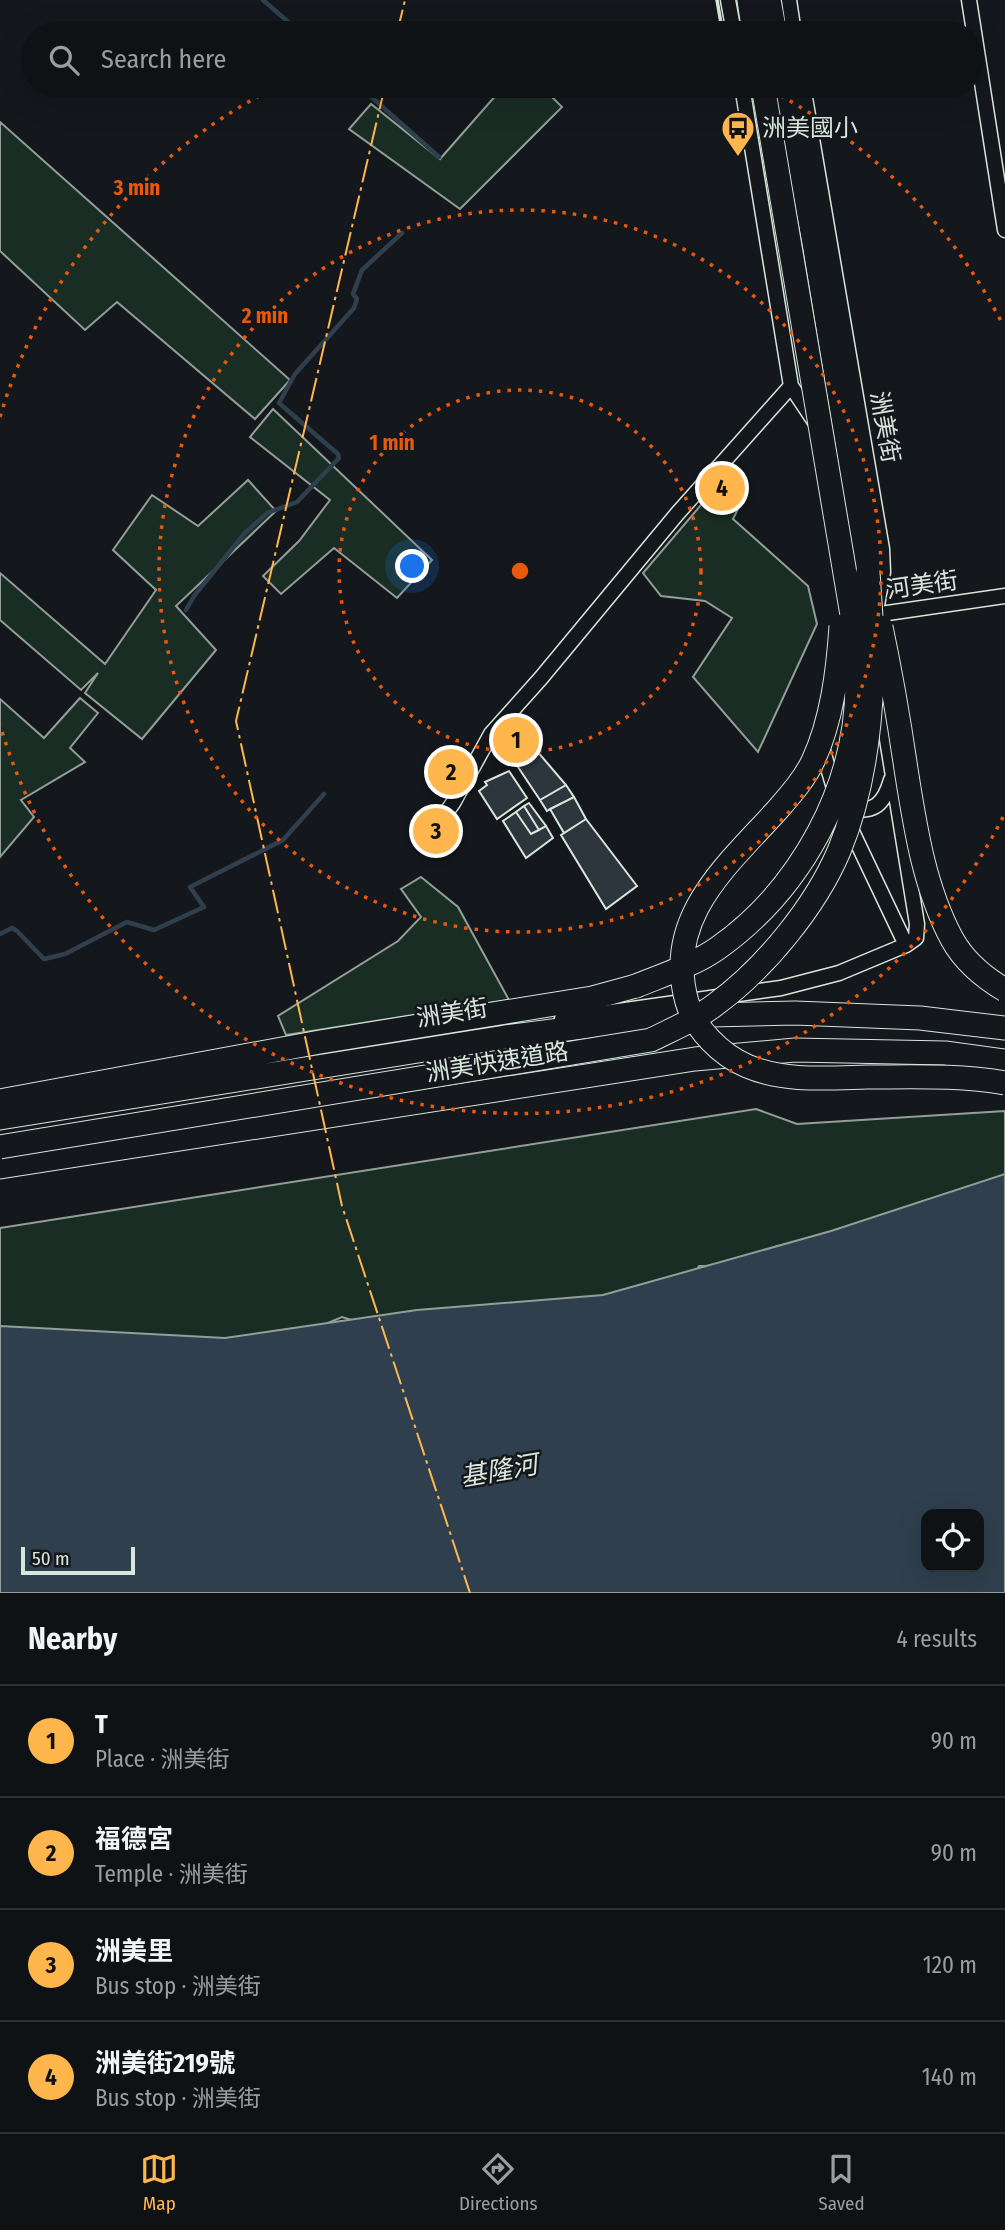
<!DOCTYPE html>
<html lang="en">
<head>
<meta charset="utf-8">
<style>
	:root { --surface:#0f1215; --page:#1d2022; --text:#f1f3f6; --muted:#9b9ea0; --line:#2f3234; --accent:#ffb74d }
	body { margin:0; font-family:"Fira Sans Condensed","Noto Sans TC",sans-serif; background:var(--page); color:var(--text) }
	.controls { position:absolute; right:21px; bottom:21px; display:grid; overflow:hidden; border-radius:14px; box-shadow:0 7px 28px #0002 }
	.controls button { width:63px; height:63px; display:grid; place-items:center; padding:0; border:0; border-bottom:2px solid var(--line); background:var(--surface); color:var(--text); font:35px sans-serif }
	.scale { position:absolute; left:21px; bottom:18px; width:114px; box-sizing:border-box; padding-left:7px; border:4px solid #d8e6dc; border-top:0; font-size:19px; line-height:24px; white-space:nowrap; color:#d8e6dc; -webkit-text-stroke:5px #14181c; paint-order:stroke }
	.you { position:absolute; left:413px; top:567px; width:24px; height:24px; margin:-18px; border:5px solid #fff; border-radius:50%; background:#1a73e8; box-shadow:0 0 0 10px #1a73e833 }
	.badge { display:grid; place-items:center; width:46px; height:46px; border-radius:50%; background:var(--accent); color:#111; font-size:23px; font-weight:700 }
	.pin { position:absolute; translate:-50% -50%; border:4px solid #fff; box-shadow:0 2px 7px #0006 }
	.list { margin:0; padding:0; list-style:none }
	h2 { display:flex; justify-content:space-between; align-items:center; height:91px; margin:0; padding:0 28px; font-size:30px }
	h2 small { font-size:23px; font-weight:400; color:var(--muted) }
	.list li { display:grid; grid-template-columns:46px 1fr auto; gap:21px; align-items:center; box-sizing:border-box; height:112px; padding:0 28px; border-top:2px solid var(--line) }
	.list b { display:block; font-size:26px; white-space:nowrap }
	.list p { margin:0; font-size:23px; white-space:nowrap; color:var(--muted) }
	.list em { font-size:23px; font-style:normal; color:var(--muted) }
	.icon { flex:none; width:38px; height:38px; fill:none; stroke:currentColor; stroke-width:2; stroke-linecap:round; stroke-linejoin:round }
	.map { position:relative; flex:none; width:1005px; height:1593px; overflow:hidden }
	.search { position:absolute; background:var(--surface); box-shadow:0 7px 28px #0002; left:21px; right:21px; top:21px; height:77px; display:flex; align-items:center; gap:18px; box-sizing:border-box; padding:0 24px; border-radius:38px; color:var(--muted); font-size:26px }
	.sheet { height:539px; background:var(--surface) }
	nav { display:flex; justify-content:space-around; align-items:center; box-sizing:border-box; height:98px; border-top:2px solid var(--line); background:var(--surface); font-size:19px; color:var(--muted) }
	nav a { display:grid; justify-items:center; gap:4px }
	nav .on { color:var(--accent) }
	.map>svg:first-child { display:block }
	.green { fill:#1a2d24; stroke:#939e99; stroke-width:2 }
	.water { fill:#2f3f4d; stroke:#939e99; stroke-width:2; fill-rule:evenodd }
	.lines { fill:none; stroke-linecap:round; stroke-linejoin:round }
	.stream { stroke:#2f3f4d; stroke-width:4.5 }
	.building { fill:#2c363c; stroke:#d8e6dc; stroke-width:2 }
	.minor-casing { stroke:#d8e6dc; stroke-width:17 }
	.trunk-casing { stroke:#d8e6dc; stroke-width:25 }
	.minor { stroke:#14181c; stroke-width:14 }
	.trunk { stroke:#14181c; stroke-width:23 }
	.trunk-bridge-casing { stroke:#d8e6dc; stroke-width:25; stroke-linecap:butt }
	.trunk-bridge { stroke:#14181c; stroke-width:23 }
	.wall { stroke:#d8e6dc; stroke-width:3.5 }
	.power { stroke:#ffb74d; stroke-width:2; stroke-dasharray:24 5 3.5 5; stroke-linecap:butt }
	.ring { fill:none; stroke:#e8590c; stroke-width:3.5; stroke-dasharray:3.5 7 }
	.labels { text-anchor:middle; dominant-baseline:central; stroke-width:5; stroke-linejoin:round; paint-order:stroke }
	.poi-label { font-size:24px; fill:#d8e6dc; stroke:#14181c; text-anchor:start }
	.street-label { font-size:24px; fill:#d8e6dc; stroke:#14181c }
	.water-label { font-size:26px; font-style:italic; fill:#d8e6dc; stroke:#14181c }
	.centre { fill:#e8590c; stroke:#14181c; stroke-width:3.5 }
	.ring-label { font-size:21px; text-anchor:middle; font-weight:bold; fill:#e8590c; stroke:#14181c; stroke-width:5; stroke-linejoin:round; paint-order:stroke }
</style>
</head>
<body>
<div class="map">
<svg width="1005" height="1593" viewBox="0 0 1005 1593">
	<rect width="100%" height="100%" fill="#14181c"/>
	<!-- green -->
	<path class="green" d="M504,86H541L562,107L460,209L349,129L371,104L440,159Z
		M0,122L290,380L255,419L117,302L85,330L0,251Z
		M273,409L432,560L397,598L334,548L281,594L263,576L299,541L330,500L250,437Z
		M724,478L745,495L733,519L808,586L817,624L758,752L693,677L732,618L705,601L661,596L643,573Z
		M248,480L276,511L176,606L216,650L142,739L85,693L98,673L81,690L0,620V573L105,664L156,590L113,550L152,495L198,526Z
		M80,698L98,713L70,748L85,762L21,800L34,817L0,857V699L44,738Z
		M421,877L458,907L509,1000L286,1035L278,1016L398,941L421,917L401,889Z
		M756,1109L797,1124L1005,1111V1181L796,1246H777C753,1268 729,1265 699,1266L690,1285L368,1325L342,1317L323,1325L253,1342L0,1348V1228Z"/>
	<!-- water -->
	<path class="water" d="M1005,1174V1593H0V1326L225,1338L417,1310L603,1295L831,1231ZM926,1514H979V1567H926Z"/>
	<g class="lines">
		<!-- stream -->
		<path class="stream" d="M263,0L301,33
			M359,86L439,157
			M186,610L194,596L244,534L267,513L297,502L339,458L338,454L279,403L295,374L354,308L357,299L353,294L362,270L402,233
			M0,934L12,928L17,931L44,959L65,954L127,922L154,930L204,907L190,887L283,840L324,794"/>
	</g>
	<!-- building -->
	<path class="building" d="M515,721L531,744L517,754L499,736Z
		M531,744L566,785L540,800L512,758Z
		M509,771L527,798L497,819L479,791L487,785L485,782Z
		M566,785L574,797L547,811L540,800Z
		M574,797L586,819L564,833L550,809Z
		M529,803L546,826L539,830L524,806Z
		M524,806L539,830L531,834L516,812Z
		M516,812L531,834L546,826L553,838L526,858L503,821Z
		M586,819L637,886L606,909L561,835Z"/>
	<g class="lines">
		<defs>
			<path id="minor" d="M728,0L734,33
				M789,0L794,33
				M969,0L1005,230
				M742,86L791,386L815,422
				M803,86L882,549L883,572L876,611
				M867,616L1005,596
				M821,744L836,795
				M848,808C874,814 884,804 891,780
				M848,823L906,945
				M425,843L453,803L491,734L541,678L677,514L791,386
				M562,1019L781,988L839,973L906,945L916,938L917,924L879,690"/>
			<path id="trunk" d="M749,0L754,33
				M769,0L775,33
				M785,86L814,243L868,571
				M0,1101L320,1042L592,998L636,986
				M0,1118L505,1037L668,1016L795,1013L920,1018L1005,1028
				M0,1167L695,1059L795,1050L945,1053L1005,1061"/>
		</defs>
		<!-- minor casing -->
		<use href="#minor" class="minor-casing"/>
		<!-- trunk casing -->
		<use href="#trunk" class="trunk-casing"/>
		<!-- minor -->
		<use href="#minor" class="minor"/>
		<!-- trunk -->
		<use href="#trunk" class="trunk"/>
		<defs>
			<path id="trunk-bridge" d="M841,626C838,671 832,720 813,761C805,778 792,793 779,808C728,865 663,917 687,1002C695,1029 721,1055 747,1066C784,1082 828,1078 867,1077C912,1077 961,1075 1005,1083
				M881,627C891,674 899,721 906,769C915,826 924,887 952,939C964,961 983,977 1005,990
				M636,986C663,975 694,965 718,948C801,889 857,787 857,684C857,661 853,638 852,615L763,86
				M0,1147L651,1040C673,1029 697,1019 716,1004C765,968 815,907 839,851C861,798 870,735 872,678C874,643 870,607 868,571"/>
		</defs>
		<!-- trunk-bridge casing -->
		<use href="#trunk-bridge" class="trunk-bridge-casing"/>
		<!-- trunk-bridge -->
		<use href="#trunk-bridge" class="trunk-bridge"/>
		<!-- wall -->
		<path class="wall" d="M717,0L722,29"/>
		<!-- power -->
		<path class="power" d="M397,33L405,0
			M385,86L236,721L342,1206L470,1593"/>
	</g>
	<!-- distance rings -->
	<g class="ring">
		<circle cx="520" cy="571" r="181"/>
		<circle cx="520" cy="571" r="361"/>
		<path d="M1003 817A542 542 0 0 1 0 725M0 417A542 542 0 0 1 278 86M454 33A542 542 0 0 1 586 33M762 86A542 542 0 0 1 1003 325"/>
	</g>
	<!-- icons -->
	<defs>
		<symbol id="bus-pin" viewBox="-11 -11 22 30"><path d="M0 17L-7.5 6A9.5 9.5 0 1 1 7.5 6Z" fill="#ffb74d" stroke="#14181c"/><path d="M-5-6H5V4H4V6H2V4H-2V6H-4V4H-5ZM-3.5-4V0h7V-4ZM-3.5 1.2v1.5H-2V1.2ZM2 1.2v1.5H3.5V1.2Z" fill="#111"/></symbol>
	</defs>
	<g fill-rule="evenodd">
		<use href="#bus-pin" x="719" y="109" width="38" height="52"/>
	</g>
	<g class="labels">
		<!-- poi labels -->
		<g class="poi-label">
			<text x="762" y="128">洲美國小</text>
		</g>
		<!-- street labels -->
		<g class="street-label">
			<text transform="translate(885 427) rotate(80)">洲美街</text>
			<text transform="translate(922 585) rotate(-8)">河美街</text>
			<text transform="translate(452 1013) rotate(-9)">洲美街</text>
			<text transform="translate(497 1062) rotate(-9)">洲美快速道路</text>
		</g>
		<!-- water labels -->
		<g class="water-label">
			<text transform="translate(499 1471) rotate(-10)">基隆河</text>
		</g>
	</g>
	<circle cx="520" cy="571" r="10" class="centre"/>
	<g class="ring-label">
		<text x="137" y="195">3 min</text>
		<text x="265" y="323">2 min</text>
		<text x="392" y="450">1 min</text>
	</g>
</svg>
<div class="controls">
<button><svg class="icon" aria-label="locate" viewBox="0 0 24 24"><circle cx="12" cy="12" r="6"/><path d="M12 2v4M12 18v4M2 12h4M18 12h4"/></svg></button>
</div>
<div class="scale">50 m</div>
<div class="you"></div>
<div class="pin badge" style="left:516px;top:740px">1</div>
<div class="pin badge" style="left:451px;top:772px">2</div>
<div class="pin badge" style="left:436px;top:831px">3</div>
<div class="pin badge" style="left:722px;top:488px">4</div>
<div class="search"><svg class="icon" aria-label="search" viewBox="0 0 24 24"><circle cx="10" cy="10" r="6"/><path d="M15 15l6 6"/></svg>Search here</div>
</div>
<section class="sheet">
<h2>Nearby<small>4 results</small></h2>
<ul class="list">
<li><span class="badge">1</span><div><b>T</b><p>Place · 洲美街</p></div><em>90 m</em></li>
<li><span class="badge">2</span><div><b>福德宮</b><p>Temple · 洲美街</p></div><em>90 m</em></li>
<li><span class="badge">3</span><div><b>洲美里</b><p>Bus stop · 洲美街</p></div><em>120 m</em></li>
<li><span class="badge">4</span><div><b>洲美街219號</b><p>Bus stop · 洲美街</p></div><em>140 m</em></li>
</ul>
</section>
<nav>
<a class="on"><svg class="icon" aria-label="map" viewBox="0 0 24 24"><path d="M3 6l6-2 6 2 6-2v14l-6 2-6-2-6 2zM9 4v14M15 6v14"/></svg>Map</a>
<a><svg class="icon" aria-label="directions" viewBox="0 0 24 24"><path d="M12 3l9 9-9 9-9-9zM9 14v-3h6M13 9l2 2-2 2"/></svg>Directions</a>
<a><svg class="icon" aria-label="saved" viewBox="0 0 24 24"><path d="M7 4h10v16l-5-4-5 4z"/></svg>Saved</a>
</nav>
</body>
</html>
